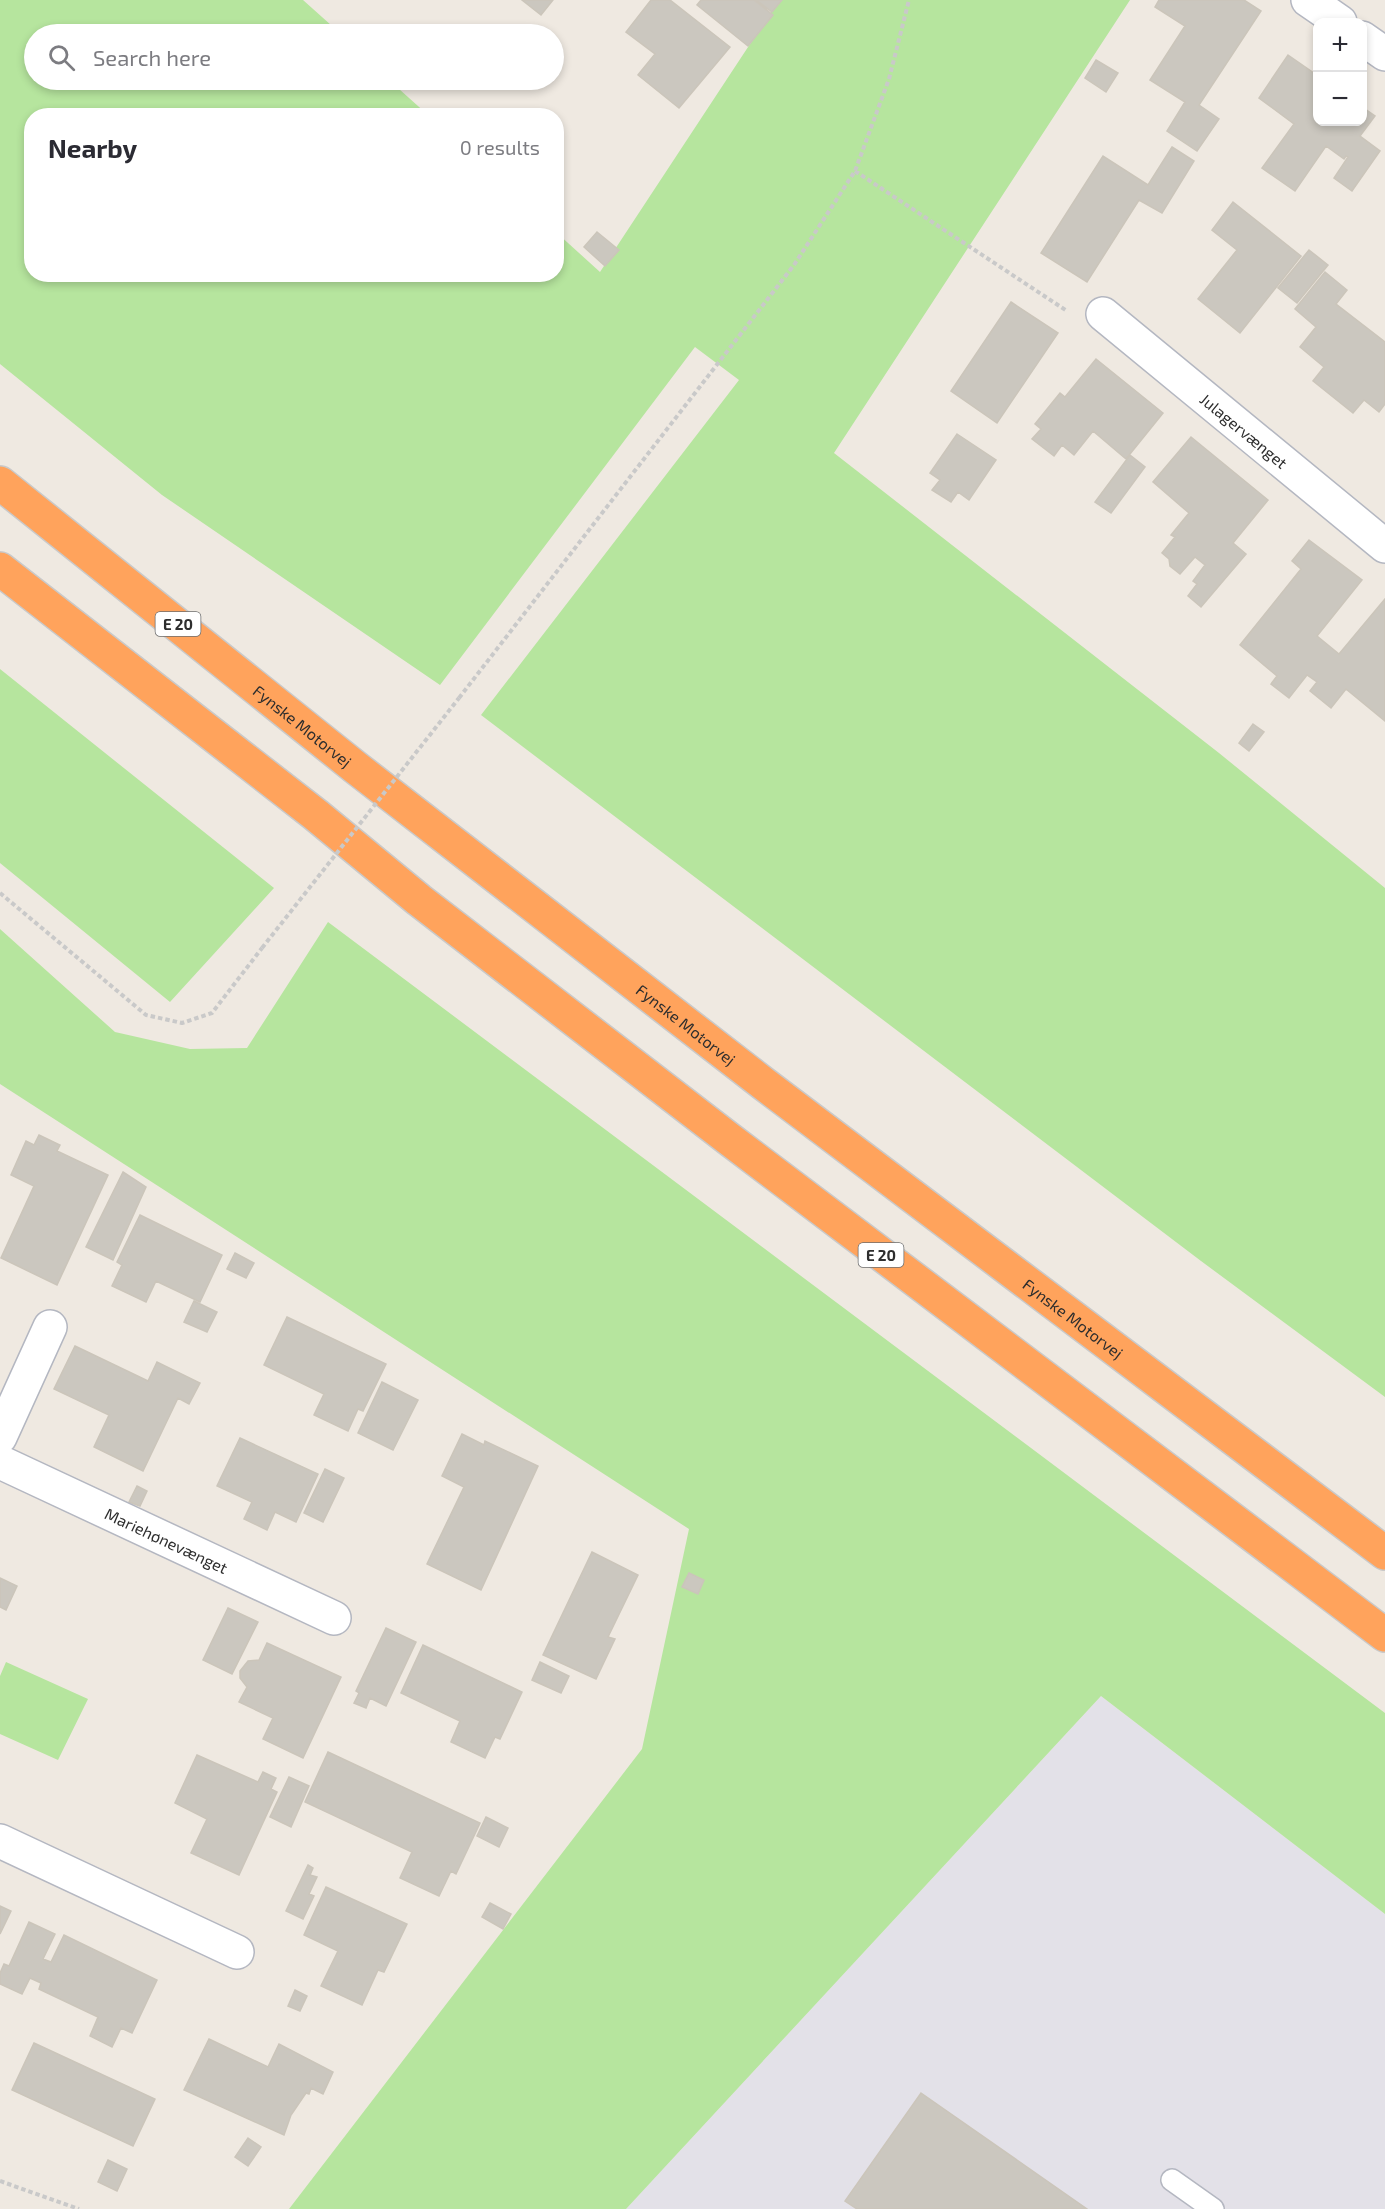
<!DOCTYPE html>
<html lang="en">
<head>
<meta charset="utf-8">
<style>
	:root { --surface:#fff; --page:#f2f2f3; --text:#2b2b33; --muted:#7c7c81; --line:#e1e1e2 }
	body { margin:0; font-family:"Exo 2",sans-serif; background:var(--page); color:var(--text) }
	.controls { position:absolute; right:18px; top:18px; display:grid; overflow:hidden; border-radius:12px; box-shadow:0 3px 9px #0003 }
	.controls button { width:54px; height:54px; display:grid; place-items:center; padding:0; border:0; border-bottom:2px solid var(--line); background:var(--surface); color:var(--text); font:30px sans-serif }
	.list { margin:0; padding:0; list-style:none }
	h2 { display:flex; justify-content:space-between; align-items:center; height:78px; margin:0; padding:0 24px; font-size:26px }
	h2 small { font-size:20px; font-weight:400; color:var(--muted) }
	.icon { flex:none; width:33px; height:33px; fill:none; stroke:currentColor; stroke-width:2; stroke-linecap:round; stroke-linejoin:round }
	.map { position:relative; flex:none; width:1385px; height:2209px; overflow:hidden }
	.search { position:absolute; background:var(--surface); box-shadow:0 3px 9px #0003; left:24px; top:24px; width:540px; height:66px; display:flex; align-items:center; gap:15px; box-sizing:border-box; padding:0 21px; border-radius:33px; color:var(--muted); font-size:22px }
	.panel { position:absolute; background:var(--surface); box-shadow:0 3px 9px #0003; left:24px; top:108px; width:540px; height:174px; border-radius:24px }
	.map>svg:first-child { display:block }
	.industrial { fill:#e3e1e8 }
	.green { fill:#b6e59e }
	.building { fill:#cbc7bf; stroke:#cbc5ba; stroke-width:1.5 }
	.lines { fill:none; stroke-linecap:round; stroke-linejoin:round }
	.service-casing { stroke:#b4b7c1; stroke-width:24 }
	.minor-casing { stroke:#b4b7c1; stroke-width:36 }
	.motorway-casing { stroke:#c9c9c9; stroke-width:36 }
	.path { stroke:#c9c9c9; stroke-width:4; stroke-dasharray:4.5 3; stroke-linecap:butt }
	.service { stroke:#fff; stroke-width:21 }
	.minor { stroke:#fff; stroke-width:33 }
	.motorway { stroke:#ffa35c; stroke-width:33 }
	.path-bridge { stroke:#c9c9c9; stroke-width:4; stroke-dasharray:4.5 3; stroke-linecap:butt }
	.labels { text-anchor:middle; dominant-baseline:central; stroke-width:6; stroke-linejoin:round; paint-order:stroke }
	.shield { fill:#fff; stroke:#6d6d6d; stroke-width:1.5 }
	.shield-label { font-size:15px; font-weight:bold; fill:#2e2e2e }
	.street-label { font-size:16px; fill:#2e2e2e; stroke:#fff }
</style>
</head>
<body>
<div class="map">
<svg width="1385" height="2209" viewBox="0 0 1385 2209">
	<rect width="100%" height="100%" fill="#efe9e1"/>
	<!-- industrial -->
	<path class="industrial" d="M1101,1696L1385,1914V2209H626Z"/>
	<!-- green -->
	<path class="green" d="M0,0H303L341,34H34V80H389L428,115L32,116V274H556L557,233L600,272L779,0H1130L834,453L1219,753L1385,888V1397L1201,1261L481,715L739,380L695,347L440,685L162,495L0,364Z
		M0,669L274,888L170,1002L0,863Z
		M328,922L1385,1713V1914L1101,1696L626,2209H289L642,1749L689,1529L0,1084V929L115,1032L190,1049L247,1048Z
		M6,1662L88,1699L58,1760L0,1734V1676Z"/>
	<!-- building -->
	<path class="building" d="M522,0H553L541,15Z
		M651,0H670L730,47L679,108L638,75L655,54L626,32Z
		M701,0H754L773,15L748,46L697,5Z
		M756,0H782L772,12Z
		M1159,0H1244L1261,11L1199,105L1219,119L1197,151L1167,131L1185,102L1150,80L1185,26L1155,7Z
		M1288,55L1318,76V122H1362V107L1375,116L1360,136L1380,151L1352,191L1334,178L1348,157L1346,156L1344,159L1326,146L1295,191L1262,168L1294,124L1259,98Z
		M1096,60L1118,73L1106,92L1085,78Z
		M1172,147L1194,161L1162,213L1139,200L1087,282L1041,253L1103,156L1148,185Z
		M1233,202L1301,256L1240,333L1198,299L1237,250L1212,230Z
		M597,232L619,250L605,266L584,247Z
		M1309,250L1328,265L1297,303L1278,288Z
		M1325,272L1347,290L1336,304L1385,342V404L1379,412L1364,400L1353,413L1313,381L1324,367L1300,347L1316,327L1295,309Z
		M1011,302L1058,333L997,423L951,391Z
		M1096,359L1163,413L1126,459L1093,431L1074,455L1062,445L1054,456L1032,439L1041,429L1035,424L1060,393L1065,397Z
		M957,434L996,460L969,500L958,492L951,502L932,490L940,480L930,473Z
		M1191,437L1268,500L1233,543L1246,554L1201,607L1188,596L1197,584L1193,581L1205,565L1195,557L1180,574L1170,566L1169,559L1162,553L1175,537L1171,535L1189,513L1153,482Z
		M1130,455L1145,467L1111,513L1095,502Z
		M1309,540L1362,580L1317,636L1339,654L1385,599V721L1346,689L1331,708L1310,691L1317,682L1307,675L1289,698L1271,684L1277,676L1240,645L1301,569L1292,561Z
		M1253,724L1264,732L1249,751L1239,743Z
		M39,1135L60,1145L57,1151L108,1175L57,1285L1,1258L34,1186L11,1175L26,1141L34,1145Z
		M123,1172L146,1187L113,1260L86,1247Z
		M140,1215L222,1255L200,1302L156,1281L146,1302L112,1286L122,1265L117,1262Z
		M235,1253L254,1263L246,1278L227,1269Z
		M194,1301L217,1312L207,1332L184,1322Z
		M287,1317L386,1364L363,1411L358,1409L348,1431L314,1415L324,1394L264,1365Z
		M75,1346L148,1381L157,1362L200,1383L189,1404L178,1398L143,1471L94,1447L109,1415L54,1389Z
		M382,1382L418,1400L393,1450L358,1433Z
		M462,1434L484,1445L485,1441L538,1466L481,1590L427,1564L464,1487L442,1476Z
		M240,1438L318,1474L296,1522L275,1512L267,1530L244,1519L252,1502L217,1486Z
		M325,1469L344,1478L323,1522L304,1513Z
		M137,1486L147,1491L140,1506L129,1502Z
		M592,1552L638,1575L608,1637L615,1639L596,1679L543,1655Z
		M689,1573L704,1580L698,1594L682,1587Z
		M0,1578L17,1586L6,1610L0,1607Z
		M228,1608L258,1622L232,1674L203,1660Z
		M386,1628L416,1642L386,1706L370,1698L366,1708L354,1703L359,1693L356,1691Z
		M267,1643L341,1677L303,1758L263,1739L273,1718L239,1702L247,1687L240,1678V1671L248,1661L259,1660Z
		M423,1645L522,1692L500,1739L495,1737L485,1758L451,1742L460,1721L401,1693Z
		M540,1662L569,1676L561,1693L532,1680Z
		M328,1752L480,1823L456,1874L451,1871L439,1896L400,1878L412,1852L305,1802Z
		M197,1755L258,1782L263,1772L276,1778L271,1789L277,1792L239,1875L191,1853L207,1819L175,1803Z
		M289,1777L309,1786L291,1827L270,1817Z
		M486,1817L508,1828L499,1847L477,1836Z
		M308,1865L313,1868L310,1875L317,1877L309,1894L314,1896L303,1919L286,1911Z
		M326,1887L407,1924L384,1972L378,1970L362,2005L321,1986L338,1951L304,1935Z
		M490,1903L511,1914L503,1929L482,1917Z
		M0,1906L11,1911L0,1934Z
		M29,1922L55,1934L43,1959L51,1962L64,1935L157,1980L132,2033L121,2028L112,2047L90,2036L98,2017L39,1989L41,1983L30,1978L22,1994L0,1984V1973L4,1964L9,1966Z
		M295,1990L307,1996L300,2011L288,2006Z
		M209,2039L268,2067L279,2044L333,2072L323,2094L311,2088L309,2094L306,2093L291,2115L284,2135L184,2090Z
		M34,2043L155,2099L133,2146L12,2090Z
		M921,2093L1087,2209H857L845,2201Z
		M248,2138L261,2147L248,2166L235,2157Z
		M108,2160L127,2169L117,2191L98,2182Z"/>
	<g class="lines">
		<defs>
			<path id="service" d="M1172,2180L1213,2209"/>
			<g id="minor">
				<path d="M1308,0L1340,22"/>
				<path d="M1362,38L1385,54"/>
				<path id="s1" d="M1103,314L1385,546"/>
				<path d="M0,1437L50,1327"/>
				<path id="s2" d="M0,1462L334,1618"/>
				<path d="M0,1841L237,1952"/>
			</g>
			<g id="motorway">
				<path id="s3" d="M0,483L355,767L764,1084L1385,1553"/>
				<path d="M0,569L316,815L419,900L729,1139L1385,1635"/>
			</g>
		</defs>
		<!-- service casing -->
		<use href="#service" class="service-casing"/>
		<!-- minor casing -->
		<use href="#minor" class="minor-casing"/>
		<!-- motorway casing -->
		<use href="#motorway" class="motorway-casing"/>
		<!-- path -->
		<path class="path" d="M855,171L1067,311
			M459,698L794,265L855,171L889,79L909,0
			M0,893L146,1015L182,1023L212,1013L262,948
			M0,2181L79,2209"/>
		<!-- service -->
		<use href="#service" class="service"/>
		<!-- minor -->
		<use href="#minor" class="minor"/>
		<!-- motorway -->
		<use href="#motorway" class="motorway"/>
		<!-- path-bridge -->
		<path class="path-bridge" d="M262,948L459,698"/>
	</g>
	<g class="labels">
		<!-- shield labels -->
		<g class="shield">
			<rect x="155.5" y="612" width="45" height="24" rx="4.5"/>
			<rect x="858.5" y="1243" width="45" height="24" rx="4.5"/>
		</g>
		<g class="shield-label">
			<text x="178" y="624">E 20</text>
			<text x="881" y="1255">E 20</text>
		</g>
		<!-- street labels -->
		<g class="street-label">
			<text stroke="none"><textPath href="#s1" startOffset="183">Julagervænget</textPath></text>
			<text stroke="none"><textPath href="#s3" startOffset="388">Fynske Motorvej</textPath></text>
			<text stroke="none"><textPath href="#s3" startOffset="874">Fynske Motorvej</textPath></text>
			<text stroke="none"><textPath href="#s3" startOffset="1360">Fynske Motorvej</textPath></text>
			<text stroke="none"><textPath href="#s2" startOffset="184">Mariehønevænget</textPath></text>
		</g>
	</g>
</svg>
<div class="controls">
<button>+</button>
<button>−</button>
</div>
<div class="search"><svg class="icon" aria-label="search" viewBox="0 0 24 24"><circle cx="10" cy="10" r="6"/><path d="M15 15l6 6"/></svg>Search here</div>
<section class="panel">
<h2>Nearby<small>0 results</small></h2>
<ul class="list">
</ul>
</section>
</div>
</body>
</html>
